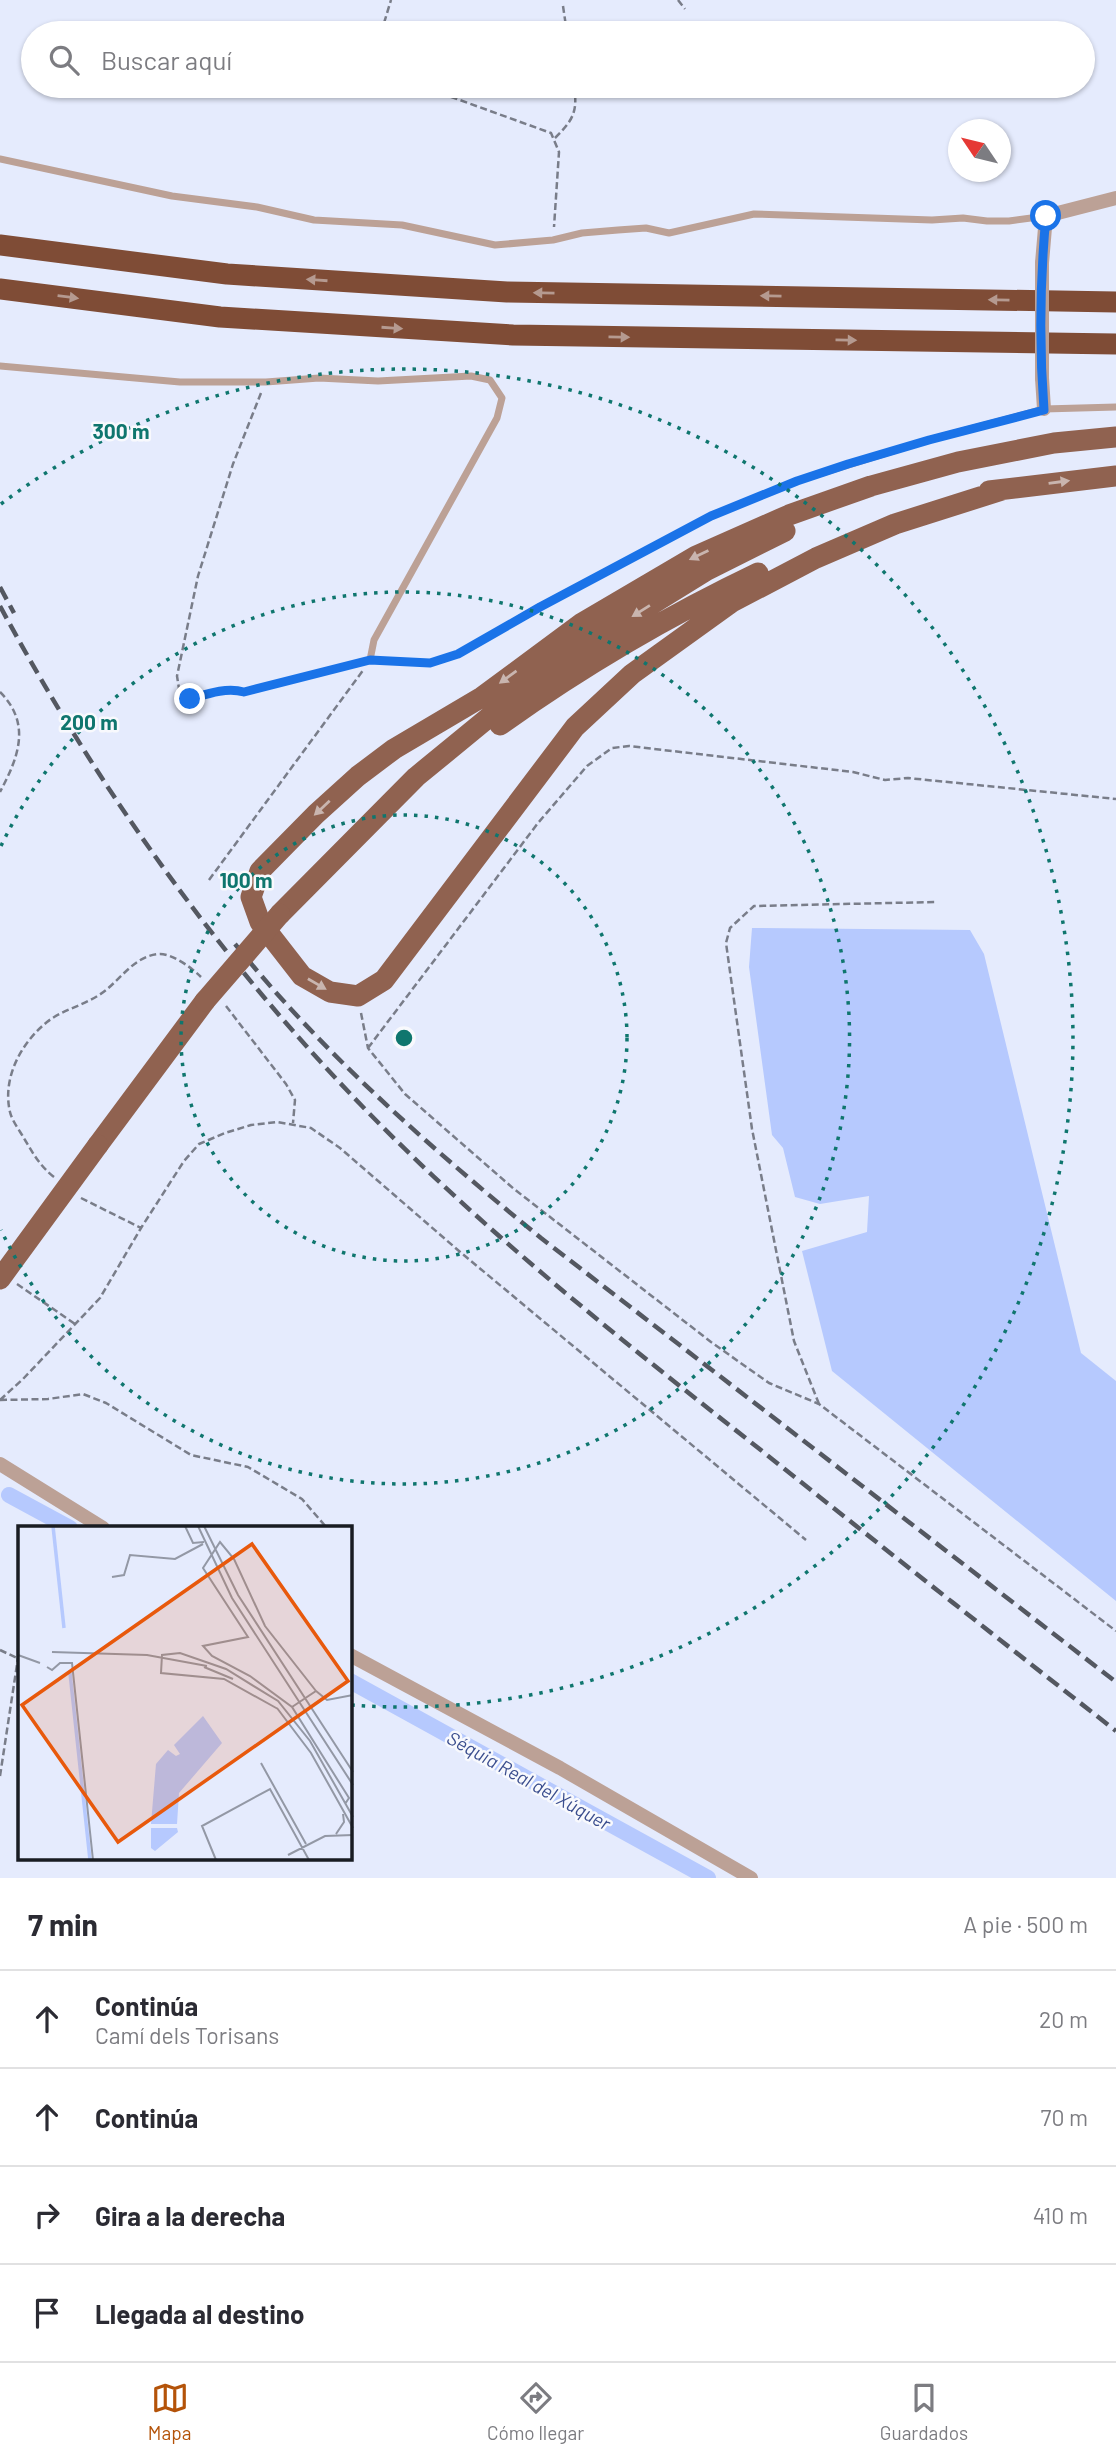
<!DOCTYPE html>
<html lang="es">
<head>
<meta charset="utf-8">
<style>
	:root { --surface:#fff; --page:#f2f2f3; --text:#2b2b33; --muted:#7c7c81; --line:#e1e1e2; --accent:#b45309 }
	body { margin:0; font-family:Barlow,sans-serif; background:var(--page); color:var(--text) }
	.compass { position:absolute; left:948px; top:119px; width:63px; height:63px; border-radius:50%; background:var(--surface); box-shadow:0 2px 5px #0004; rotate:305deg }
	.stop { position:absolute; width:21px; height:21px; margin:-16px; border:5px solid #1a73e8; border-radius:50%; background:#fff }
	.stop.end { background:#1a73e8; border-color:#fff; box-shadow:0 2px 7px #0008 }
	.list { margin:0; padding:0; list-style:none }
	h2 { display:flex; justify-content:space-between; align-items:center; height:91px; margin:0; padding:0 28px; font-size:30px }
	h2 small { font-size:23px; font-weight:400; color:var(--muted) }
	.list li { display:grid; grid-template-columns:46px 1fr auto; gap:21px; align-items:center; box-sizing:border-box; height:98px; padding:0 28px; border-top:2px solid var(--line) }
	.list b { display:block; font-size:26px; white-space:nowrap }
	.list p { margin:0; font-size:23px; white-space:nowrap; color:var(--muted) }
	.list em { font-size:23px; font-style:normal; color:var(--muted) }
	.icon { flex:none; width:38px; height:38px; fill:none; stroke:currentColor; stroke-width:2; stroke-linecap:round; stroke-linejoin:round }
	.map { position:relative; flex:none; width:1116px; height:1878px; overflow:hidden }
	.search { position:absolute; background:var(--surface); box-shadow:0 2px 5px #0004; left:21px; right:21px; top:21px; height:77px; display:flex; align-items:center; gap:18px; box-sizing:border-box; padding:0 24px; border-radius:38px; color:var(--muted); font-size:26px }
	.sheet { height:483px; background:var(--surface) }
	nav { display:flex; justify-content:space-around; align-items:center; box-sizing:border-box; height:98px; border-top:2px solid var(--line); background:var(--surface); font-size:19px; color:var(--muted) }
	nav a { display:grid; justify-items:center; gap:4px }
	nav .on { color:var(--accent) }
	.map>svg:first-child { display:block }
	.water { fill:#b6c9fe }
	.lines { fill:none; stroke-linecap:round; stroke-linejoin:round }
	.canal { stroke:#b6c9fe; stroke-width:16 }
	.path { stroke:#797d89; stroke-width:2.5; stroke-dasharray:7 3.5; stroke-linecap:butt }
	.lane { stroke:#bca196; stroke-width:7 }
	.street { stroke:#bca196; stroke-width:14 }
	.primary { stroke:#906250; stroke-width:21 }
	.highway { stroke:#7f4c36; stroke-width:21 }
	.rail { stroke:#545861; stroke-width:4.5; stroke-dasharray:14 7; stroke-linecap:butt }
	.street-bridge { stroke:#bca196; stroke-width:14 }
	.primary-bridge { stroke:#906250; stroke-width:21 }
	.oneway { fill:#b59a90 }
	.oneway2 { fill:#c9b5af }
	.route { stroke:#1a73e8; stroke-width:9 }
	.ring { fill:none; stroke:#0f766e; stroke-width:3.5; stroke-dasharray:3.5 7 }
	.labels { text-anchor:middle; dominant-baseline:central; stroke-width:5; stroke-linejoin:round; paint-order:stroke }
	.water-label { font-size:19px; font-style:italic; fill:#3b4e8e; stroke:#f8f9fd }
	.inset-river { fill:none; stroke:#b6c9fe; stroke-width:3.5 }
	.inset-road { fill:none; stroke:#9398a5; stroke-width:2 }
	.view { fill:#e8590c; fill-opacity:0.15; stroke:#e8590c; stroke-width:3.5 }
	.inset-edge { fill:none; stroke:#191c22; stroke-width:3.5 }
	.centre { fill:#0f766e; stroke:#f8f9fd; stroke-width:3.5 }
	.ring-label { font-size:21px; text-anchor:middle; font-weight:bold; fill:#0f766e; stroke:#f8f9fd; stroke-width:5; stroke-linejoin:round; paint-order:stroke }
</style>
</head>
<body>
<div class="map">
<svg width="1116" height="1878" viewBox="0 0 1116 1878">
	<rect width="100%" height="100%" fill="#e5ebfd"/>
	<!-- water -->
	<path class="water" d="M752,928L970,930L984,954L1081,1353L1116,1381V1601L832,1371L802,1251L867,1232L869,1196L820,1204L795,1197L783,1148L772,1135L749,967Z"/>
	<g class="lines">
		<!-- canal -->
		<path class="canal" d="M9,1495L70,1528
			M350,1681L708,1878"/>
		<!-- path -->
		<path class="path" d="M678,0L685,9
			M563,6L567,33
			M381,33L391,0
			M421,86L551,133L559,152L554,227
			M555,138C573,120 578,112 574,86
			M261,393L233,464L198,576L177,676L180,695C200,703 222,686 244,692L360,663
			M0,692C32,724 18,758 0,792
			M209,880L364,669
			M226,1006L286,1084L295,1100L293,1123
			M361,1013L368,1048L405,1094L514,1189L711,1342L769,1383L819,1404L1116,1631
			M368,1048L538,823L587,766L612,748L629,746L853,772L885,780L908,778L1116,799
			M54,1177C40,1166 34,1155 25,1140C20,1131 12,1121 10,1112C2,1078 21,1043 47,1022C62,1010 82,1006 99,995C119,983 133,955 160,954C173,954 192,968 201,977
			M81,1198L141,1228
			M17,1284L75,1324
			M0,1400L23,1379L100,1298L141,1228L184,1161L199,1144L225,1133L251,1125L277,1122L311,1128L340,1148L459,1251L806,1540
			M0,1400L48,1399L83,1394L106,1403L191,1455L248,1467L302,1499L327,1528
			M819,1404L794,1341L752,1129L726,943L730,928L754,906L935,902
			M0,1650L19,1659
			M0,1776L18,1658"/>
		<!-- lane -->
		<path class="lane" d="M0,159L172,196L257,207L314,220L402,225L495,245L553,240L582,233L618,230L646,228L669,233L754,214L932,220L963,218L987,221H1009L1046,216
			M0,366L180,382H266L319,378L378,381L471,376L490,380L502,398L497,418L374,640L370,660L430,663L458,654L539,607L711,516L797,481L929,440L1044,409L1116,407"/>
		<!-- street -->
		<path class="street" d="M1042,263L1046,216L1116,198
			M1042,378L1044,409
			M0,1464L103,1528
			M350,1655L560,1768L751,1878"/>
		<!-- primary -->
		<path class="primary" d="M1002,490L895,524L816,558L732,602L632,674L575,727L384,980L358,996L330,992L302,976L260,922L251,897L260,871L316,814L358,776L394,749L482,697L582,623L696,556L789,515L871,486L958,462L1054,443L1116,437
			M989,491L1116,476
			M500,725C581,667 668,616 758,573
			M280,914L416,777L494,713L597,638L707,570L785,531
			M98,1145L205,1001"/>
		<!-- highway -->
		<path class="highway" d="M0,245L227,274L507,292L1116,302
			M0,289L220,317L513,335L1116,344"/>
		<!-- rail -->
		<path class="rail" d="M0,587L14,613
			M0,606C98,788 218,957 362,1106C483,1231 620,1339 757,1447C876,1542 996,1637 1116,1731
			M235,944C324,1055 432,1149 541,1238L1116,1682"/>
		<!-- street-bridge -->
		<path class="street-bridge" d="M1042,263V378"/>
		<!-- primary-bridge -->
		<path class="primary-bridge" d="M205,1001L280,914
			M0,1279L98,1145"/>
	</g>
	<!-- one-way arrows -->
	<defs><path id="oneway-solid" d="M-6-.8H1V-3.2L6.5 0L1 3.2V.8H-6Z" transform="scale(1.75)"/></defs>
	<g class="oneway">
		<use href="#oneway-solid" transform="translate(317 280) rotate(-176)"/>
		<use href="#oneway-solid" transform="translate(544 293) rotate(-179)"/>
		<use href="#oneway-solid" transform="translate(771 296) rotate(-179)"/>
		<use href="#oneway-solid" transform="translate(68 297) rotate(7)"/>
		<use href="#oneway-solid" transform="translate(999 300) rotate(-179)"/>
		<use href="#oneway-solid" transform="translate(392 328) rotate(4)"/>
		<use href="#oneway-solid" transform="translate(619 337) rotate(1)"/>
		<use href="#oneway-solid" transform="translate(846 340) rotate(1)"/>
	</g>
	<g class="oneway2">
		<use href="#oneway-solid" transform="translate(1059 482) rotate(-8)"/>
		<use href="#oneway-solid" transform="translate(699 555) rotate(154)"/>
		<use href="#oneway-solid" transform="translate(641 611) rotate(148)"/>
		<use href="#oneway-solid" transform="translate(508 677) rotate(144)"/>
		<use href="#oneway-solid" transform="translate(322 808) rotate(137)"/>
		<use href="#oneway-solid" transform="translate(317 984) rotate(30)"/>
	</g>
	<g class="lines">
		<!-- route -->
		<path class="route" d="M190,699C207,694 226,687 244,692L370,660L430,663L458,654L540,607L711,516L797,481L848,464L929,440L1044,410C1039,345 1040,280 1046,216"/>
	</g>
	<!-- distance rings -->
	<g class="ring">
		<circle cx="404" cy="1038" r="223"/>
		<path d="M1 846A446 446 0 1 1 1 1230"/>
		<path d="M1 504A669 669 0 1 1 352 1705"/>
	</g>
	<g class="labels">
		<!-- water labels -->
		<g class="water-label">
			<text transform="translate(529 1780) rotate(29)">Séquia Real del Xúquer</text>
		</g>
	</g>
	<!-- overview -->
	<g transform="translate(18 1526)">
		<rect width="334" height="334" fill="#e5ebfd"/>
		<path d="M185,190L204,217L161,267L159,298H133L138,238L150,224L158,230L162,228L156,219ZM133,302H159L160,306L137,325L133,322Z" fill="#b6c9fe"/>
		<path class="inset-river" d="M35,0L46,102M52,147L72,334"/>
		<path class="inset-road" d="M167,0L175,17L186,16M180,0L214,72L335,259M186,0L220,69L335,246M94,51L106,49L112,29L157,33L185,18M34,126L129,129L189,140M0,129L22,137M29,141L34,144L42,137H54L75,334M186,141L215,153M298,165L247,100L216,33L202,16L185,42L230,111L185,120L194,130L232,150L274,181L331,272L327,278M274,181L298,165L309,174L335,169M259,182L293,227L335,302M260,183L206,153L143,147L144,129L162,127L208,143L260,175L292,215L335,291M243,237L288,318M318,308L326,296L325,288M270,329L307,310L335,309M198,334L184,300L252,263L291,334"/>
		<path class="view" d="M234,18L330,155L100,316L4,179Z"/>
		<rect width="334" height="334" class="inset-edge"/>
	</g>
	<circle cx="404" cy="1038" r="10" class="centre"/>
	<g class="ring-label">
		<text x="121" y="439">300 m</text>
		<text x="89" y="730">200 m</text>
		<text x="246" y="888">100 m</text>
	</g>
</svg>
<svg class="compass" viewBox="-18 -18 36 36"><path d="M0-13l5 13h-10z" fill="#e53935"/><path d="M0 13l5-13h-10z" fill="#7c7c81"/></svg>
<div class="stop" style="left:1046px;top:216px"></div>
<div class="stop end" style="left:190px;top:699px"></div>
<div class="search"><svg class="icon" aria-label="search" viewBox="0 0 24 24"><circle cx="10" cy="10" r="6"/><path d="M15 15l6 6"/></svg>Buscar aquí</div>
</div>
<section class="sheet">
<h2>7 min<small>A pie · 500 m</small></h2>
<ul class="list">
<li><svg class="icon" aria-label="ahead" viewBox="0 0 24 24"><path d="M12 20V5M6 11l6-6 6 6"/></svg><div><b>Continúa</b><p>Camí dels Torisans</p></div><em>20 m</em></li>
<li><svg class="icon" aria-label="ahead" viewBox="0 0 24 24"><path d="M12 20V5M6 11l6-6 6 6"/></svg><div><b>Continúa</b></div><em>70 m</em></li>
<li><svg class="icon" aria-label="right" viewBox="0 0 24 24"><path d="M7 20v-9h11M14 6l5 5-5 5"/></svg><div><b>Gira a la derecha</b></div><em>410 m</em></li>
<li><svg class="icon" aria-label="arrive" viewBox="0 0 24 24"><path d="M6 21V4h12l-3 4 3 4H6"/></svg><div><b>Llegada al destino</b></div></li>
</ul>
</section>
<nav>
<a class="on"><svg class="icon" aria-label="map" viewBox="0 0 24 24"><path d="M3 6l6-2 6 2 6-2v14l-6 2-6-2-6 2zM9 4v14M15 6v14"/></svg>Mapa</a>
<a><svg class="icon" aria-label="directions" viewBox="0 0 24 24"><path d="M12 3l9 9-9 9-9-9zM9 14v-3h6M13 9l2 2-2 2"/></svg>Cómo llegar</a>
<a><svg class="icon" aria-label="saved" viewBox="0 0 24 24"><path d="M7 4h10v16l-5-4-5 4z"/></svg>Guardados</a>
</nav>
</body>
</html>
